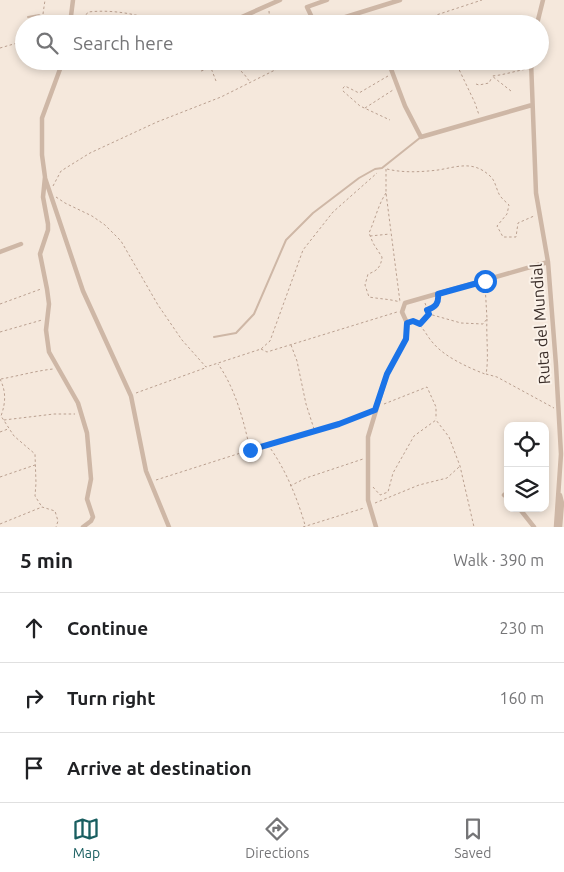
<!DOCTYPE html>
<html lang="en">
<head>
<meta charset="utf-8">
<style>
	:root { --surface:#fff; --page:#f2f2f2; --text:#202124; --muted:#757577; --line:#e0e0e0; --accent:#195e60 }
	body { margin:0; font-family:Ubuntu,sans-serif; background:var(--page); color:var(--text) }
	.controls { position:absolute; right:15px; bottom:15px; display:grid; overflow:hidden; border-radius:10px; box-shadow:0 2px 8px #0003 }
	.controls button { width:45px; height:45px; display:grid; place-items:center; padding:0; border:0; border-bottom:1px solid var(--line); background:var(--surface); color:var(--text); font:25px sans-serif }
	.stop { position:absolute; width:15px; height:15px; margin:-11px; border:4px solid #1a73e8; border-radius:50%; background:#fff }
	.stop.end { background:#1a73e8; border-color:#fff; box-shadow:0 1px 5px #0008 }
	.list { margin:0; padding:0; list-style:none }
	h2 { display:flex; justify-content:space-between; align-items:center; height:65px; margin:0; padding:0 20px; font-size:21px }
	h2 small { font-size:16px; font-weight:400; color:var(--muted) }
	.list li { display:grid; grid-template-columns:32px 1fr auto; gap:15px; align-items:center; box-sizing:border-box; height:70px; padding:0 20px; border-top:1px solid var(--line) }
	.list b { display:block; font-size:19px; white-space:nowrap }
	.list em { font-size:16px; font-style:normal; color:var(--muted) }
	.icon { flex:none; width:28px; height:28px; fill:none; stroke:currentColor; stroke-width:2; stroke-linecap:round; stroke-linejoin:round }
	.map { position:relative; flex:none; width:564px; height:527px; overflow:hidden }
	.search { position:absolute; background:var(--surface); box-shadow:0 2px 8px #0003; left:15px; right:15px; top:15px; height:55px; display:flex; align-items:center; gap:12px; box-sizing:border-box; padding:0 18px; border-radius:28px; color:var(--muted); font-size:19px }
	.sheet { height:275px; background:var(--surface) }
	nav { display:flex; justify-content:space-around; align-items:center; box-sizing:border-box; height:70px; border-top:1px solid var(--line); background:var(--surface); font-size:14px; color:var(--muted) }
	nav a { display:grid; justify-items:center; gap:2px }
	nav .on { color:var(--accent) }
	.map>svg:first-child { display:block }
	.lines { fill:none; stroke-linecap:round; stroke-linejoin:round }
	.path { stroke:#baa090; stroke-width:1; stroke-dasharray:2.5 2.5; stroke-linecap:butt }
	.service { stroke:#ceb7a6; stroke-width:2 }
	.minor { stroke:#ceb7a6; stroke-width:4.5 }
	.route { stroke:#1a73e8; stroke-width:6 }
	.labels { text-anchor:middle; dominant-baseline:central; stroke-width:4; stroke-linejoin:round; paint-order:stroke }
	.street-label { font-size:16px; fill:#3a2d28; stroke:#fbf2e9 }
</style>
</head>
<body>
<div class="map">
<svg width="564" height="527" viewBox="0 0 564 527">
	<rect width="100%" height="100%" fill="#f5e8dc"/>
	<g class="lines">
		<!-- path -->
		<path class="path" d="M269,11L270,24
			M43,14L45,0
			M433,17L436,24
			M75,21L81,22L88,12C115,9 141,15 166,24
			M409,24L482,0
			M0,48L24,41
			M230,61L244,74L250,82
			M455,61L475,103L479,115
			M201,71L211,68L205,61
			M388,76L359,93L345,86L343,88V91L360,106L390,120
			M216,81L211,68L219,61
			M476,84L479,85L489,83L492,77
			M511,91L492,76C504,75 515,71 527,69
			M365,108L393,90
			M386,169V193L400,302
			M387,169C403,173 421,172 438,170C457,167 473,160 490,176C495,180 496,188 499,194C501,198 506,202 509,205L507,214L497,226L503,237H516L518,223L534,216
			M53,186L61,171L90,153L157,122L221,97L293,61
			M386,193C378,205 375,220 369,233L373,243L382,257C381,267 377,271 368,274L365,285L369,297C380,299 390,299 400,302
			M56,197L65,203L92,216L105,225L121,241L158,305L182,340L206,367L261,349L270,341L303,250L333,212L377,173
			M370,236L390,234
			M425,303L429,314L461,323L483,324L487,319L485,284
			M0,304L41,289
			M428,310L434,308L439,299
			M487,319C486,336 489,359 486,374L497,377L554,408
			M411,321H413C424,326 426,336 434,344C445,357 469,368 485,374
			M421,324L428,315
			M0,332L42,320
			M291,345L297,361L306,404L314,429
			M261,349L267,352L397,312
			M0,379C6,391 6,402 1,416L14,436L35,454L36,483L35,496L42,507
			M1,379C18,376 35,371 53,369
			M136,393L205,368
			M384,404L427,387L436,407V419
			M4,420L54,414H75
			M0,432L8,429
			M268,445C285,468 297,497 305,525
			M250,450L339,424L370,412
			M0,477L35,465
			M156,480L250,450C244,421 235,388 218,364
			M290,486L306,478L363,459
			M373,487L380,495L388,492L393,473L414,436L436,420L449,437L460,466L474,527
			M375,503L419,485L447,478L459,467
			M0,524L42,507L55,511L58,521L56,527
			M303,527L364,508"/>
		<!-- service -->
		<path class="service" d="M28,17L39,15L49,24
			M214,337L236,333L254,314L286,240L313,213L359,178L375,169L382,168L421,137"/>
		<!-- minor -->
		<path class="minor" d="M70,24L73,0
			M226,24L280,0
			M315,24L307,7L327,0
			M323,24L400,0
			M537,24L543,0
			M63,61L42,118V155L45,177L43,197L48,224V230L40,254L47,289L49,304L46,330L49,352L78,403L87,433L91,479L87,499L93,517L91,521L83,527
			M388,61L405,106L421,137L532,105
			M531,61L536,193L548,262L556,365L561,454L556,527
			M45,178L83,291L131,396L146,471L169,527
			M0,252L21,244
			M504,495L508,498
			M560,495L562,503L560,527
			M519,508L534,527
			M376,527L368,500V437L387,374L406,339L407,323L402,312L405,303L548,262"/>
	</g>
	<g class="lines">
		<!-- route -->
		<path class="route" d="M250,450L339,424L375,410L387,374L406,339L407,323L413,321L420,324L429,314L427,310C436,307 439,303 438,294L485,281"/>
	</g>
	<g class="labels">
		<!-- street labels -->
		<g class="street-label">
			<text transform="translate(540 324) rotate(-94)">Ruta del Mundial</text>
		</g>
	</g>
</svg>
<div class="controls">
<button><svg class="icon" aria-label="locate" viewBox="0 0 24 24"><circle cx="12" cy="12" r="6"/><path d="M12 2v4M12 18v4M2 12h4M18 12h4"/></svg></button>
<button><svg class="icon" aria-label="layers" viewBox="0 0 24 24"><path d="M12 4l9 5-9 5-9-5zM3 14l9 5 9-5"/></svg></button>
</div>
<div class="stop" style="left:485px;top:281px"></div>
<div class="stop end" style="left:250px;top:450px"></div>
<div class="search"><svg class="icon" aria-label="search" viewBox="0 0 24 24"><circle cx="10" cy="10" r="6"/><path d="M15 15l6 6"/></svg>Search here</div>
</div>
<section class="sheet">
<h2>5 min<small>Walk · 390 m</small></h2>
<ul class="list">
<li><svg class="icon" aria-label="ahead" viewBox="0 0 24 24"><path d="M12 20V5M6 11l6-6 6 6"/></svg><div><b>Continue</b></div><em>230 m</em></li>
<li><svg class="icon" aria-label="right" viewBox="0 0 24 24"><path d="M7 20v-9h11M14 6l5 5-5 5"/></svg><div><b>Turn right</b></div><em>160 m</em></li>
<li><svg class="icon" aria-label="arrive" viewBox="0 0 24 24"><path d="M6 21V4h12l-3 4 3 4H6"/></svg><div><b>Arrive at destination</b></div></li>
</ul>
</section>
<nav>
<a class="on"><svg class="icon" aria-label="map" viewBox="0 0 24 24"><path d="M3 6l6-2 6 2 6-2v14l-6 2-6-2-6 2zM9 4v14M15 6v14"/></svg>Map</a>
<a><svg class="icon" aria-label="directions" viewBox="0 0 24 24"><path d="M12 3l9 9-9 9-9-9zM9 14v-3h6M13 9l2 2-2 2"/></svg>Directions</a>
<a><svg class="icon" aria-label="saved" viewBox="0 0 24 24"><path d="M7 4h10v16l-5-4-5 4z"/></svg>Saved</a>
</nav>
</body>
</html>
